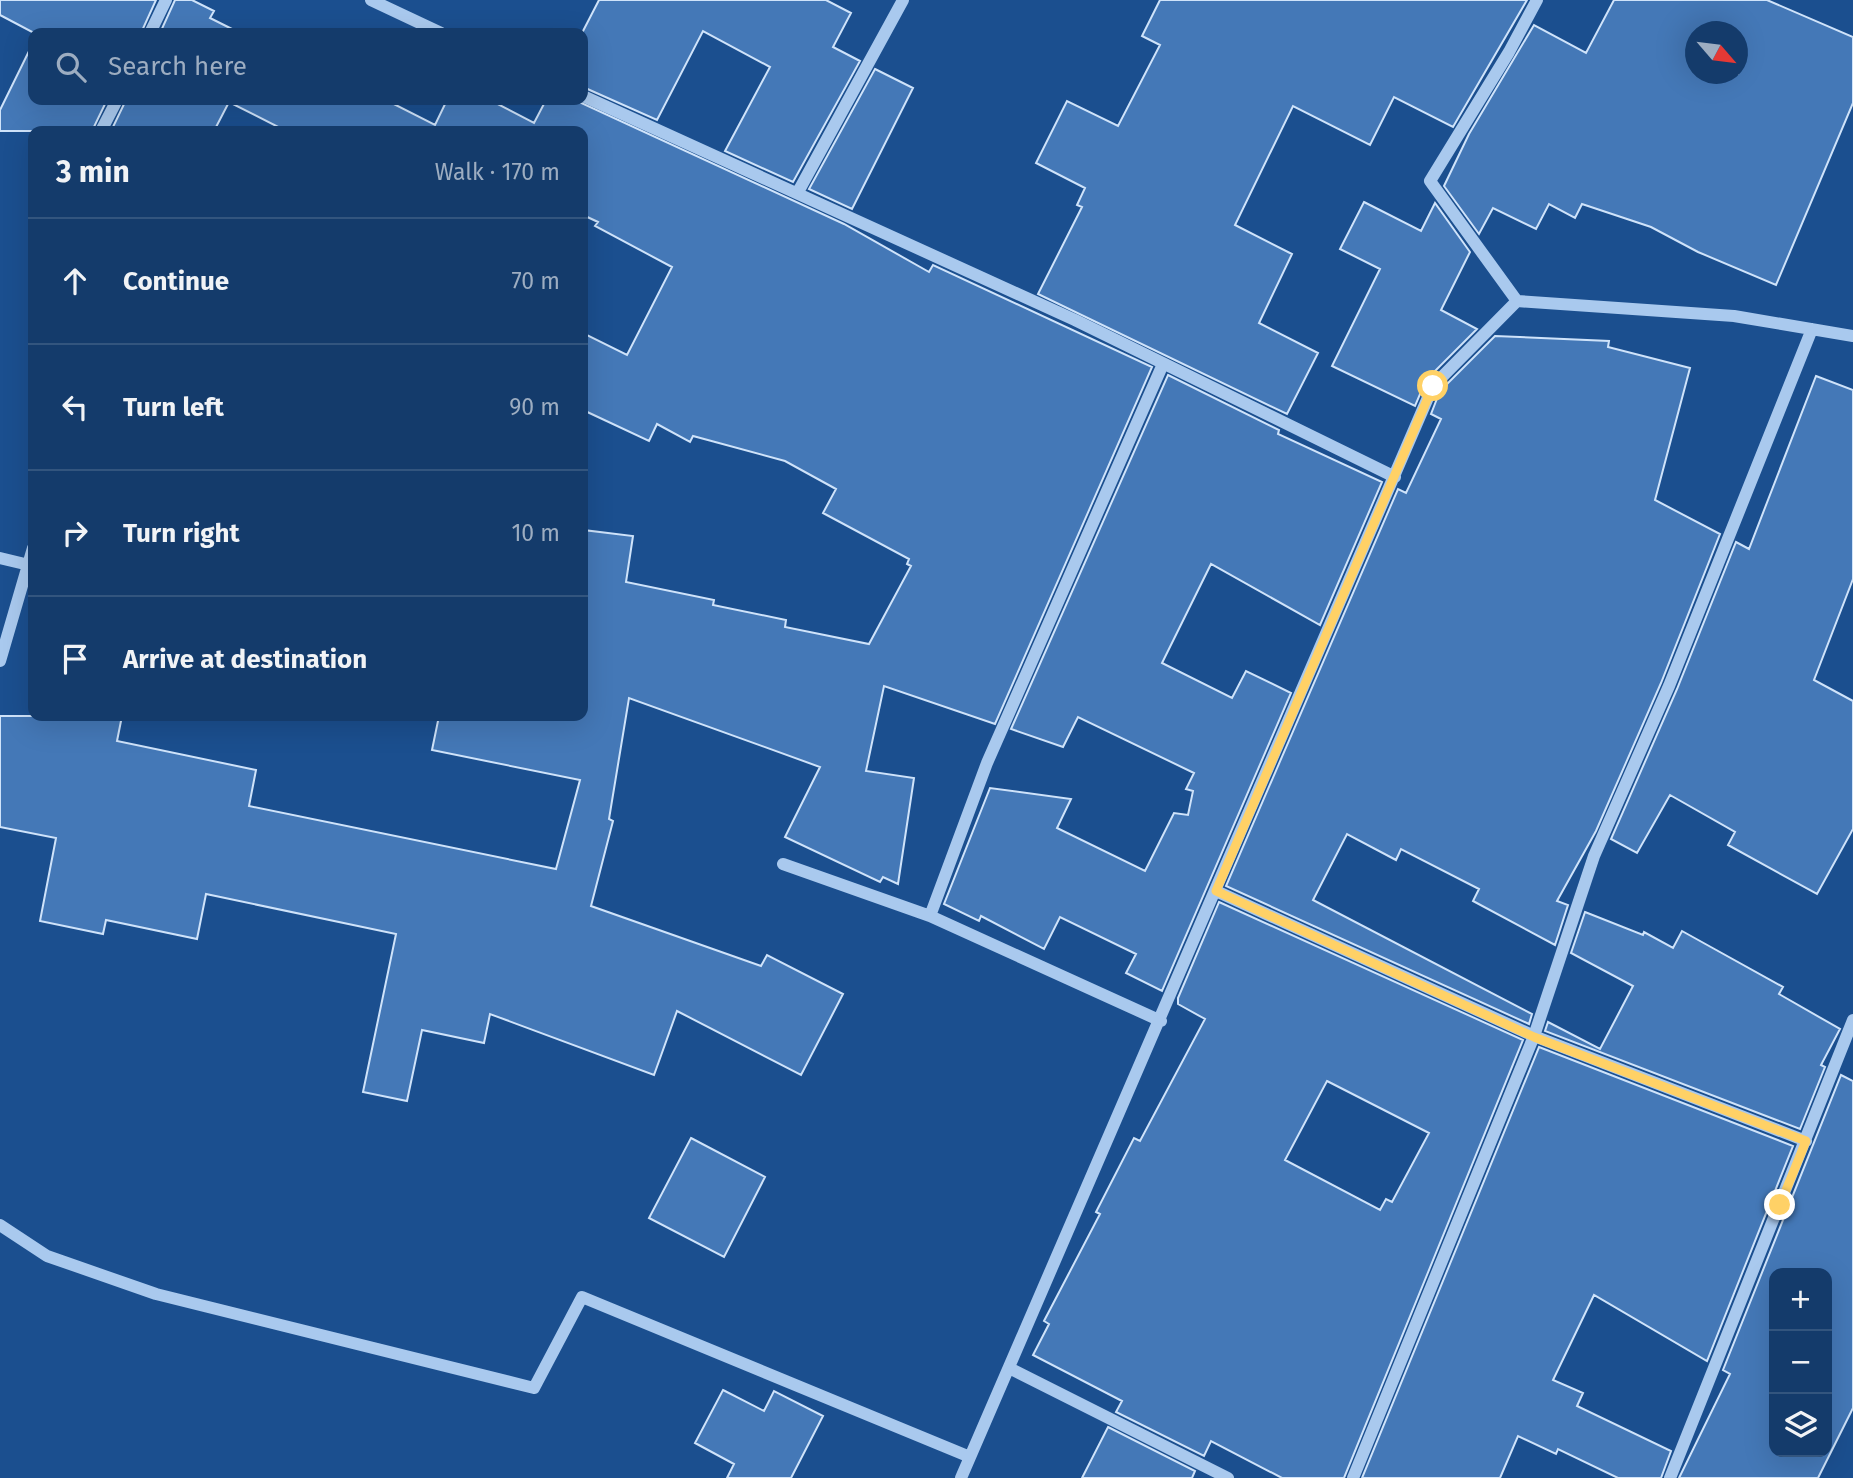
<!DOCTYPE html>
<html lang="en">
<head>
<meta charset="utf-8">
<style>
	:root { --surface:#143b6b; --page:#214673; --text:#f1f3f6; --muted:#9dadc1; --line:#33557e }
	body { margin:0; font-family:"Fira Sans",sans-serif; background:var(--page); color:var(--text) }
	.controls { position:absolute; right:21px; bottom:21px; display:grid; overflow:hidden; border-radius:14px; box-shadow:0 7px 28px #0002 }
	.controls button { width:63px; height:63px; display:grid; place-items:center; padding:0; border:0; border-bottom:2px solid var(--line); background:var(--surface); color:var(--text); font:35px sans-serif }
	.compass { position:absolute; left:1685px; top:21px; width:63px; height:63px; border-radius:50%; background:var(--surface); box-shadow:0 7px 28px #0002; rotate:118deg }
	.stop { position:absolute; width:21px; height:21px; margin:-16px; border:5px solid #ffd166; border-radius:50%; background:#fff }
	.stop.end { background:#ffd166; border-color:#fff; box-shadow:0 2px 7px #0008 }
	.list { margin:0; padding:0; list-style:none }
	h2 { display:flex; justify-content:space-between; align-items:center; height:91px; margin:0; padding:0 28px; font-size:30px }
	h2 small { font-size:23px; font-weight:400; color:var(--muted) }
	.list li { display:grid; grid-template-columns:46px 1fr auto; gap:21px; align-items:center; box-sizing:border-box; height:126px; padding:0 28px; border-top:2px solid var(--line) }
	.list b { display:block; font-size:26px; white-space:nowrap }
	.list em { font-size:23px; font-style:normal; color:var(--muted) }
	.icon { flex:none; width:38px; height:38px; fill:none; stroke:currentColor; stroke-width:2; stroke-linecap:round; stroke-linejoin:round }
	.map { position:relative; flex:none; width:1853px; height:1478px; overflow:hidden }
	.search { position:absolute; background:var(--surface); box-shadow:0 7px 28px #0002; left:28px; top:28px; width:560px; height:77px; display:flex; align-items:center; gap:18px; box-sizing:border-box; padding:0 24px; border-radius:14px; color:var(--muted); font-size:26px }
	.panel { position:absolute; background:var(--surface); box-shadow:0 7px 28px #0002; left:28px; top:126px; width:560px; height:595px; border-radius:14px }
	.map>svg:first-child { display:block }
	.building { fill:#4478b7; stroke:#cfe3fa; stroke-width:2; fill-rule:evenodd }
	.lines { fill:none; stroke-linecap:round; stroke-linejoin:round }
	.minor { stroke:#a9c9ee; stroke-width:12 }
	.route { stroke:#ffd166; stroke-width:9 }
</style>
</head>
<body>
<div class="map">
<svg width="1853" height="1478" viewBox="0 0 1853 1478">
	<rect width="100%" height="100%" fill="#1b4f8f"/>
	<!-- building -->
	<path class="building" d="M0,0H156L141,33H34L0,15Z
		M175,0H192L214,11L210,18L240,33H160Z
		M599,0H826L851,13L833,47L860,61L793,182L725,151L770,67L703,31L657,120L583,87L582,33Z
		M1160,0H1527L1453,127L1394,97L1370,145L1293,106L1235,225L1292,254L1259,323L1318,353L1287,414L1038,294L1082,207L1077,205L1085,188L1036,163L1067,101L1118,126L1160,45L1142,36Z
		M1614,0H1767L1853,37V103L1776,285L1698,252L1651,227L1582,204L1575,218L1549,204L1536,229L1493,208L1479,234L1444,186L1469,134L1534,25L1586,53ZM1696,32H1738V74H1696Z
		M33,43V100H107L92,131H0V110Z
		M875,69L913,88L852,209L809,189Z
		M126,100H386L435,125L447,100H490L534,123L546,100H575L844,224L929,272L933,265L1152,367L995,724L884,686L866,771L914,778L898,884L883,877L880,882L785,837L820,767L629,698L609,819L613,821L591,906L761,966L767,955L843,994L801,1075L677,1011L654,1075L490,1014L484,1043L422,1030L407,1101L363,1092L396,934L206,894L197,939L106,920L103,934L40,921L56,838L0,827V716H122L117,741L256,770L249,806L556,869L580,780L432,750L439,716H583V530L633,536L626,582L714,600L713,605L786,620L785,627L869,644L911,566L907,564L909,559L823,513L836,489L785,461L693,436L690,442L657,424L649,441L583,410V333L627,355L672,267L595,226L598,222L583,215V131H286L229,102L214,131H111Z
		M1364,202L1421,231L1435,203L1470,252L1441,310L1477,329L1426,380L1415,406L1332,366L1380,269L1340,249Z
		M1495,336L1609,341L1608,347L1690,368L1655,500L1720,534L1661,683L1596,831L1557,901L1568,905L1555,945L1473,901L1479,889L1401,849L1396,860L1347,834L1313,900L1532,1014L1529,1024L1226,886L1398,489L1406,493L1441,419L1431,414L1440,391Z
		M1168,375L1279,430L1278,434L1382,482L1320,625L1211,564L1162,663L1232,698L1246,671L1291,693L1162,991L1126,973L1136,954L1060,917L1044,949L981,916L979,921L944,904L990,788L1071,799L1057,828L1145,871L1174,813L1188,815L1193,791L1186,789L1194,773L1078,717L1063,747L1011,729Z
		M1816,376L1853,390V579L1814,680L1853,701V829L1817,894L1728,845L1735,832L1670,795L1637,853L1611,839L1677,689L1736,542L1749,549Z
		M1219,902L1523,1040L1344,1478H1282L1211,1441L1204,1456L1116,1412L1122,1401L1033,1355L1049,1324L1044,1321L1100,1214L1096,1212L1134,1138L1140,1141L1205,1019L1178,1004V998ZM1327,1081L1429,1133L1392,1202L1386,1199L1380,1210L1285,1160Z
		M1585,912L1643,935L1644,932L1673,948L1682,931L1783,987L1779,994L1840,1029L1821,1065L1825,1067L1800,1129L1545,1031L1548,1022L1600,1049L1633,986L1571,953Z
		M1539,1047L1793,1146L1707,1361L1594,1295L1553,1380L1583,1393L1577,1406L1671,1451L1661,1478H1618L1558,1449L1556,1454L1518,1436L1500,1478H1362Z
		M1841,1075L1853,1081V1408L1818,1478H1679L1730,1374L1723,1370ZM1774,1273H1827V1452H1774Z
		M691,1138L765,1177L724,1257L649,1218Z
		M723,1390L764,1411L774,1391L823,1416L791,1478H727L734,1464L695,1443Z
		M1108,1427L1195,1471L1192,1478H1082Z"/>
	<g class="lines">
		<!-- minor -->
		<path class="minor" d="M371,0L441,33
			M150,33L166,0
			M583,96L1075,320L1395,477
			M101,131L117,100
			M798,192L903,0
			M1517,301L1430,181L1509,52L1537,0
			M0,558L29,565
			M0,661L33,548
			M783,864L930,916L1161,1021
			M1216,891L1534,1036L1806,1141
			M930,916L987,763L1163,364
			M0,1225L47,1256L156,1294L534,1388L582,1297L970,1457
			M1009,1368L1228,1478
			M961,1478L1433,386L1517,301L1734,316L1853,336
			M1353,1478L1534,1036L1594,856L1669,686L1812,329
			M1670,1478L1853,1020"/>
	</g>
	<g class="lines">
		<!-- route -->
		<path class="route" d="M1433,386L1216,891L1534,1037L1806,1141L1780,1205"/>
	</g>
</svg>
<div class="controls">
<button>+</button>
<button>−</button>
<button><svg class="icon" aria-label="layers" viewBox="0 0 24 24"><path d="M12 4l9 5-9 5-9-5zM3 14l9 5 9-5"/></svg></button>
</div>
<svg class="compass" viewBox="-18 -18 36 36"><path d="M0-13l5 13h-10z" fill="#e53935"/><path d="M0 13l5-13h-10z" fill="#9dadc1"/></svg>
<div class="stop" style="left:1433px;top:386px"></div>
<div class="stop end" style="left:1780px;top:1205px"></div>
<div class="search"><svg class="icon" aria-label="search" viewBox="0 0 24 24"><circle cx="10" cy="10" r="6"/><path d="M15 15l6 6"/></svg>Search here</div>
<section class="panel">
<h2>3 min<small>Walk · 170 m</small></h2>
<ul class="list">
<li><svg class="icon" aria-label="ahead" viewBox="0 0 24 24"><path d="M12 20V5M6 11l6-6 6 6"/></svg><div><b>Continue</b></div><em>70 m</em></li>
<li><svg class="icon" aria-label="left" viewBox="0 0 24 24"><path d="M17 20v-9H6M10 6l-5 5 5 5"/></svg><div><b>Turn left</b></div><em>90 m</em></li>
<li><svg class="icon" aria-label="right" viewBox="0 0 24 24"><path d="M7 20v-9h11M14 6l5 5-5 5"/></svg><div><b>Turn right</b></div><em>10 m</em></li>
<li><svg class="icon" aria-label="arrive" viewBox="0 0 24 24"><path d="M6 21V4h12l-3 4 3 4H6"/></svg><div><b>Arrive at destination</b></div></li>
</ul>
</section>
</div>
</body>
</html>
